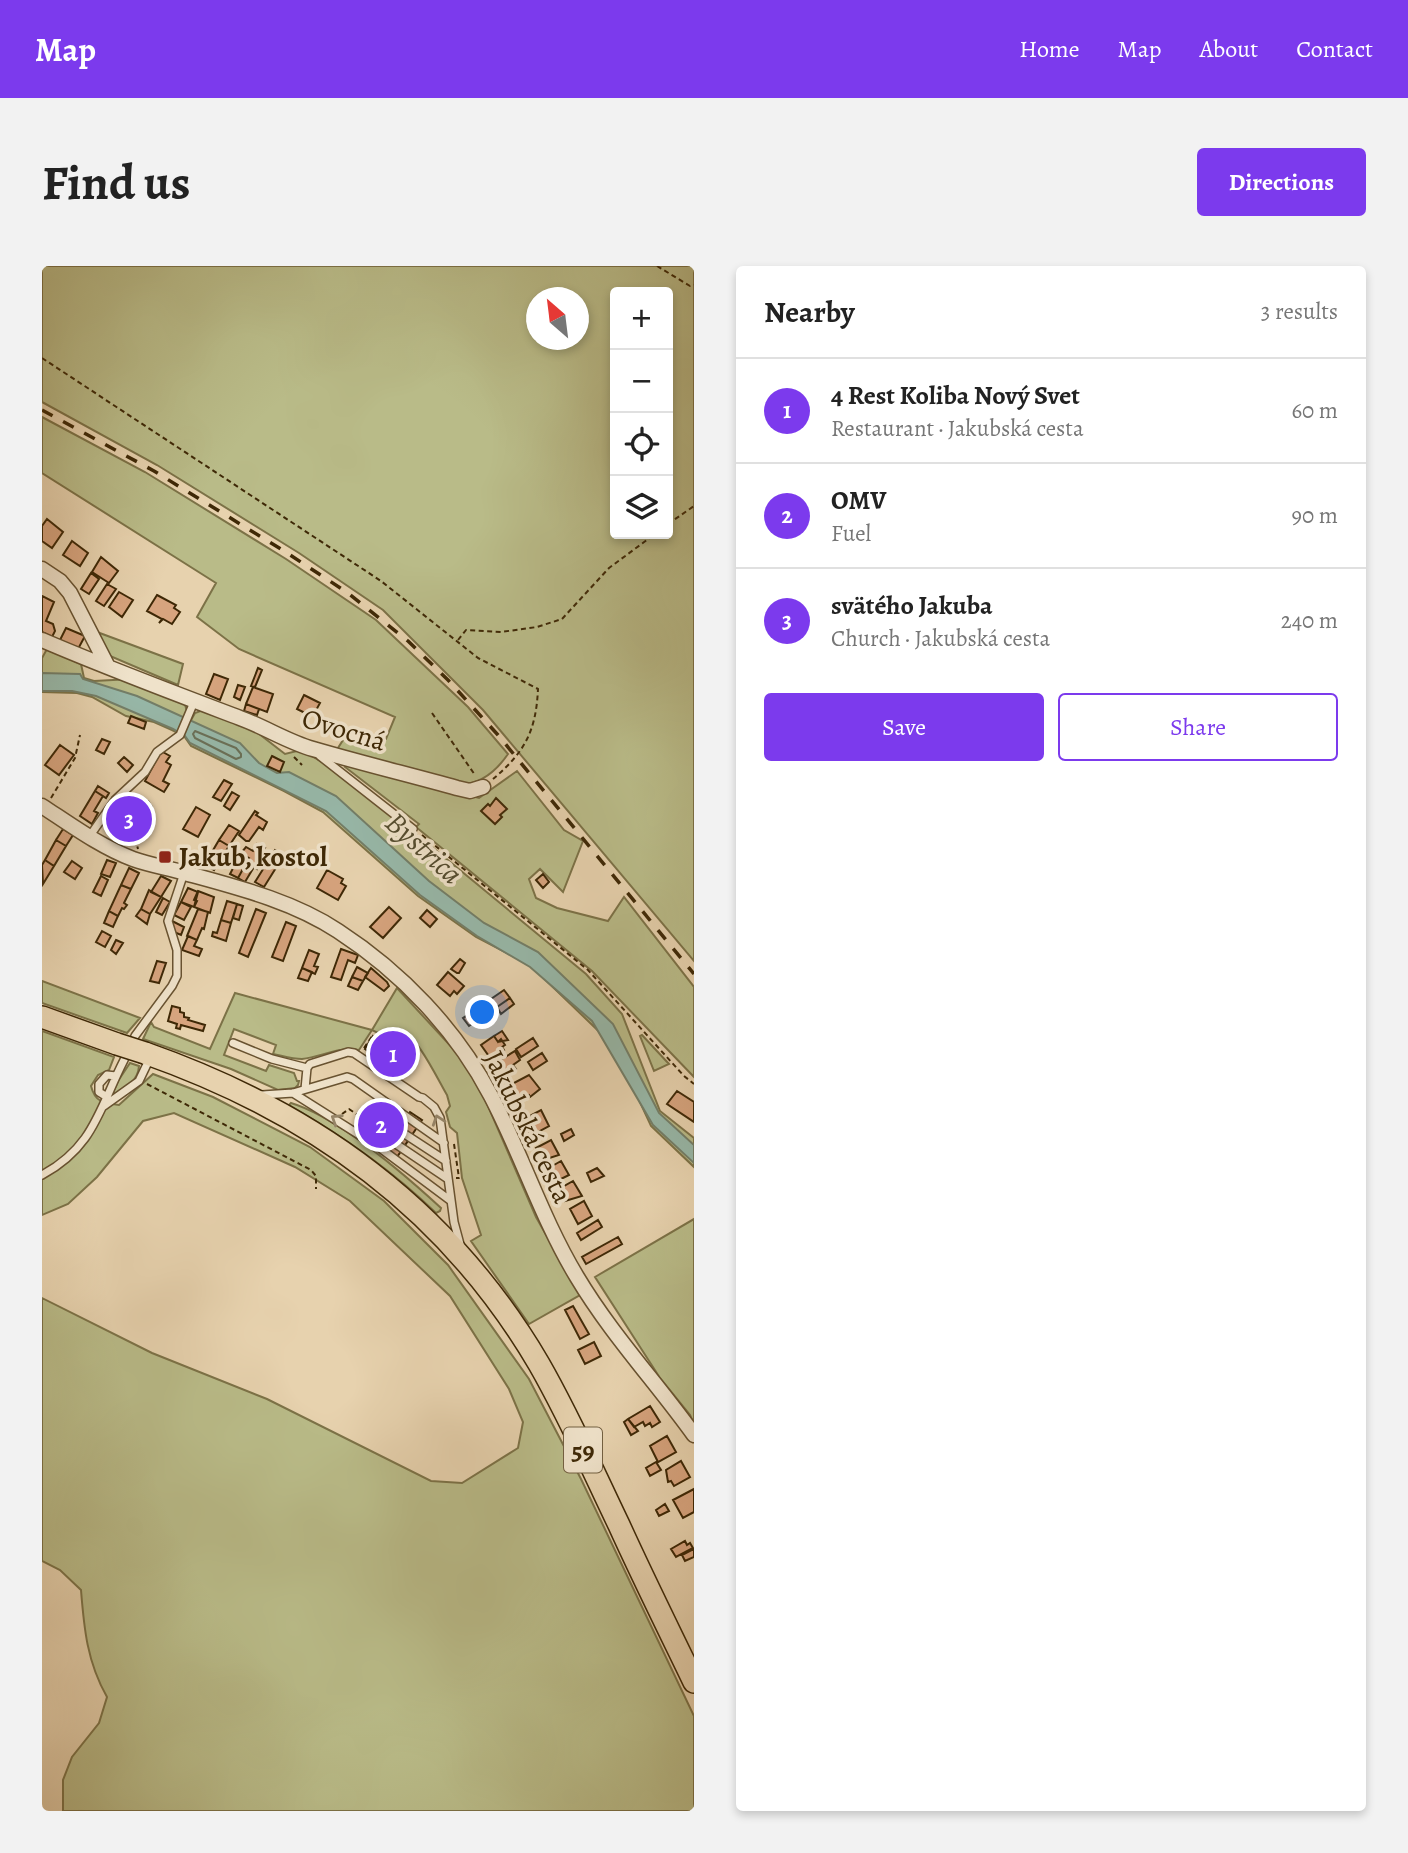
<!DOCTYPE html>
<html lang="en">
<head>
<meta charset="utf-8">
<style>
	:root { --surface:#fff; --page:#f2f2f2; --text:#222; --muted:#767676; --line:#e0e0e0; --accent:#7c3aed }
	body { margin:0; font-family:Alegreya,serif; background:var(--page); color:var(--text) }
	.controls { position:absolute; right:21px; top:21px; display:grid; overflow:hidden; border-radius:7px; box-shadow:0 4px 10px #0003 }
	.controls button { width:63px; height:63px; display:grid; place-items:center; padding:0; border:0; border-bottom:2px solid var(--line); background:var(--surface); color:var(--text); font:35px sans-serif }
	.compass { position:absolute; left:484px; top:21px; width:63px; height:63px; border-radius:50%; background:var(--surface); box-shadow:0 4px 10px #0003; rotate:332deg }
	.you { position:absolute; left:441px; top:747px; width:24px; height:24px; margin:-18px; border:5px solid #fff; border-radius:50%; background:#1a73e8; box-shadow:0 0 0 10px #1a73e833 }
	.badge { display:grid; place-items:center; width:46px; height:46px; border-radius:50%; background:var(--accent); color:#fff; font-size:23px; font-weight:700 }
	.pin { position:absolute; translate:-50% -50%; border:4px solid #fff; box-shadow:0 2px 7px #0006 }
	.list { margin:0; padding:0; list-style:none }
	h2 { display:flex; justify-content:space-between; align-items:center; height:91px; margin:0; padding:0 28px; font-size:30px }
	h2 small { font-size:23px; font-weight:400; color:var(--muted) }
	.list li { display:grid; grid-template-columns:46px 1fr auto; gap:21px; align-items:center; box-sizing:border-box; height:105px; padding:0 28px; border-top:2px solid var(--line) }
	.list b { display:block; font-size:26px; white-space:nowrap }
	.list p { margin:0; font-size:23px; white-space:nowrap; color:var(--muted) }
	.list em { font-size:23px; font-style:normal; color:var(--muted) }
	.actions { display:flex; gap:14px; padding:21px 28px }
	.actions a { flex:1; padding:16px 0; border:2px solid var(--accent); border-radius:7px; text-align:center; font-size:24px; color:var(--accent) }
	.actions .main { background:var(--accent); color:#fff }
	.icon { flex:none; width:38px; height:38px; fill:none; stroke:currentColor; stroke-width:2; stroke-linecap:round; stroke-linejoin:round }
	.map { position:relative; flex:none; width:652px; height:1545px; overflow:hidden; border-radius:7px }
	header { display:flex; align-items:center; gap:42px; box-sizing:border-box; height:98px; padding:0 35px; background:var(--accent); color:#fff }
	header strong { font-size:33px }
	nav { display:flex; gap:38px; margin-inline-start:auto; font-size:24px }
	.intro { display:flex; align-items:center; justify-content:space-between; box-sizing:border-box; height:168px; padding:0 42px }
	h1 { margin:0; font-size:49px }
	.button { padding:18px 32px; border-radius:7px; background:var(--accent); color:#fff; font-size:24px; font-weight:700 }
	main { display:flex; gap:42px; padding:0 42px }
	aside { flex:1; background:var(--surface); border-radius:7px; box-shadow:0 4px 10px #0003 }
	.map>svg:first-child { display:block }
	.green { fill:#b9bb88; stroke:#7c7247; stroke-width:2; fill-rule:evenodd }
	.water { fill:#97b8a9; stroke:#737e68; stroke-width:2 }
	.lines { fill:none; stroke-linecap:round; stroke-linejoin:round }
	.shore { stroke:#6a7058; stroke-width:2 }
	.building { fill:#d7a47e; stroke:#3e2806; stroke-width:2 }
	.service-casing { stroke:#685230; stroke-width:10 }
	.minor-casing { stroke:#685230; stroke-width:17 }
	.primary-casing { stroke:#3e2806; stroke-width:24 }
	.path { stroke:#3e2806; stroke-width:2; stroke-dasharray:5 3.5; stroke-linecap:butt }
	.service { stroke:#efe2ca; stroke-width:7 }
	.minor { stroke:#efe2ca; stroke-width:14 }
	.primary { stroke:#e7d2ae; stroke-width:21 }
	.rail { stroke:#3e2806; stroke-width:3.5; stroke-dasharray:12 12; stroke-linecap:butt }
	.primary-bridge-casing { stroke:#3e2806; stroke-width:24; stroke-linecap:butt }
	.primary-bridge { stroke:#e7d2ae; stroke-width:21 }
	.oneway { stroke:#968568 }
	.poi-dot { fill:#8f2418; stroke:#efe2ca; stroke-width:2.5 }
	.labels { text-anchor:middle; dominant-baseline:central; stroke-width:7; stroke-linejoin:round; paint-order:stroke }
	.shield { fill:#efe2ca; stroke:#736041; stroke-width:2 }
	.shield-label { font-size:26px; font-weight:bold; fill:#3e2806 }
	.street-label { font-size:28px; fill:#3e2806; stroke:#efe2ca }
	.poi-label { font-size:28px; font-weight:bold; fill:#3e2806; stroke:#efe2ca; text-anchor:start }
	.water-label { font-size:30px; font-style:italic; fill:#544c2f; stroke:#efe2ca }
</style>
</head>
<body>
<header>
<strong>Map</strong>
<nav><a>Home</a><a>Map</a><a>About</a><a>Contact</a></nav>
</header>
<div class="intro"><h1>Find us</h1><a class="button">Directions</a></div>
<main>
<div class="map">
<svg width="652" height="1545" viewBox="0 0 652 1545">
	<rect width="100%" height="100%" fill="#e7d2ae"/>
	<filter id="stains"><feTurbulence type="fractalNoise" baseFrequency=".00286" numOctaves="4"/><feColorMatrix values="0 0 0 0 .2 0 0 0 0 .09 0 0 0 0 .02 0 0 0 .5 -.17"/></filter>
	<radialGradient id="worn" r=".72"><stop offset=".6" stop-color="#630" stop-opacity="0"/><stop offset="1" stop-color="#630" stop-opacity=".3"/></radialGradient>
	<!-- green -->
	<path class="green" d="M0,0H652V695L441,444L341,344L257,287L115,199L0,136ZM573,26H626V268H573ZM494,32H536V74H494Z
		M0,151L103,206L244,293L334,354L426,441L466,488C455,504 440,518 419,518L294,485L305,468L344,473L353,451L197,383L155,351L174,317L0,207Z
		M55,366L141,398L136,419L68,390Z
		M5,383L39,398L42,412L52,415L90,413L142,435L148,456L153,447L161,444L208,461L243,488L259,484L280,496L390,581L544,708L580,748L618,845L652,872V901L609,860L572,780L488,699L434,671L376,630L281,546L242,525L149,480L142,470L130,464L112,456L84,450L50,431L35,427L0,426V392Z
		M306,498L437,532L475,505L522,564L541,575L521,626L498,603L487,613L494,632L515,642L566,655L582,631L652,721V811L550,705L374,561L377,558L303,501Z
		M0,715L98,752L85,767L0,737Z
		M355,722L416,788L425,802L443,833L494,951L538,1029L487,1058L429,975L439,969L420,912L415,867L408,861L404,846L408,840L405,829C396,814 374,767 357,763C349,761 343,764 336,767L330,764L317,784C296,780 280,791 260,793C250,793 241,790 231,788L234,779L192,763L182,789L224,805L227,799L252,807L255,815H257L256,819L253,822L236,824L189,803L101,773L109,756L112,761L168,783L193,727L330,764Z
		M0,765L72,791L67,804L56,809L49,820C53,836 61,837 77,839L111,808L171,831L268,881L342,935L406,999L487,1113L539,1213L652,1450V1545H21V1514L30,1491L57,1457L65,1431C45,1396 42,1362 39,1324L18,1304L0,1295V1032L110,1087L225,1133L389,1215L420,1217L476,1182L481,1156L467,1123L408,1030L308,935L253,901L132,847L101,855L55,911L26,938L0,949Z
		M600,769L627,798L612,805L598,770Z
		M88,797L97,800C96,816 82,823 69,831L76,815Z
		M249,837C298,852 361,907 399,942L398,945L394,947C350,904 301,870 247,839Z
		M652,953V1158L648,1149L618,1112L553,1011Z"/>
	<!-- water -->
	<path class="water" d="M0,407L38,408L41,413L95,430L198,477L217,497L235,507L247,506L294,530L387,615L442,657L496,686L571,758L617,847L652,879V897L611,859L550,755L488,701L435,670L378,629L284,545L148,477L143,470L131,463L54,430L30,425H0Z"/>
	<g class="lines">
		<!-- shore -->
		<path class="shore" d="M153,465L194,482L199,488V491L194,493L153,472L151,468Z"/>
	</g>
	<!-- building -->
	<path class="building" d="M5,253L21,266L10,282L0,275V260Z
		M30,275L46,287L38,300L21,289Z
		M59,291L76,305L67,317L50,306Z
		M49,307L57,313L47,328L39,323Z
		M65,318L74,323L62,340L54,335Z
		M77,326L91,334L80,351L67,341Z
		M115,329L134,339L132,342L138,346L130,358L121,353L117,357L120,353L105,345Z
		M0,330L12,336L4,355L11,358L13,365L10,371L0,366Z
		M24,362L43,370L36,383L18,374Z
		M216,402L220,404L213,421L209,420Z
		M172,408L186,413L178,434L164,428Z
		M196,419L203,421L198,434L192,431Z
		M211,421L231,428L225,446L204,438Z
		M262,429L278,437L272,448L268,446L267,449L255,443Z
		M204,438L217,443L215,449L202,445Z
		M89,450L104,456L102,463L86,457Z
		M60,473L68,476L62,488L54,484Z
		M18,479L32,489L17,509L3,499Z
		M119,485L128,490L124,496L129,499L121,515L127,518L122,526L103,515Z
		M230,490L242,496L238,506L225,500Z
		M82,491L91,499L85,506L76,497Z
		M182,514L190,518L179,535L171,531Z
		M56,520L67,527L64,532L53,525Z
		M53,525L61,530L52,545L56,547L50,558L38,550Z
		M190,526L197,530L188,544L182,540Z
		M454,532L465,543L458,549L460,551L453,558L439,545L446,538L448,540Z
		M97,534L106,535L110,541L109,546L99,554L100,558L80,572L68,557L85,543V539L91,535L94,539Z
		M154,541L168,549L156,571L141,563Z
		M213,545L216,547L214,549L225,556L221,564L217,561L207,575H204L197,569Z
		M187,559L197,565L187,580L177,574Z
		M21,563L31,569L24,580L14,574Z
		M14,574L24,580L12,600L3,594Z
		M177,574L187,580L172,604L163,598Z
		M215,578L223,582L216,593L219,595L215,603L212,601L203,616L196,612L207,592L199,587L204,581L211,585Z
		M233,584L242,589L222,621L213,616Z
		M199,587L207,592L196,612L188,608Z
		M3,594L12,600L1,618L0,599Z
		M65,594L74,597L68,611L59,608Z
		M30,595L40,602L33,613L22,606Z
		M87,602L97,607L89,623L79,619Z
		M285,604L301,613L299,617L304,620L296,634L275,622Z
		M501,608L507,616L501,622L494,614Z
		M59,610L66,614L59,630L51,626Z
		M119,610L129,615L119,631L109,626Z
		M79,619L89,623L82,637L85,639L82,643L80,642L76,650L67,645Z
		M146,622L156,626L152,641L139,636Z
		M107,624L119,631L108,648L99,643Z
		M156,625L172,631L168,647L152,641L155,635L152,634Z
		M121,632L128,636L120,649L114,646Z
		M185,635L195,638L189,657L179,654Z
		M139,636L149,641L142,654L132,649Z
		M195,638L201,640L197,654L191,652Z
		M347,641L359,652L341,672L328,661Z
		M99,643L108,648L105,658L94,650Z
		M156,643L166,646L162,663L160,662L155,674L145,670Z
		M214,643L224,647L206,691L197,687Z
		M385,644L395,653L388,661L378,652Z
		M67,645L76,650L71,661L62,657Z
		M179,654L189,657L184,675L170,670L171,666L175,667Z
		M130,655L142,661L139,669L132,666Z
		M244,656L254,660L241,695L230,691Z
		M60,665L69,670L63,681L54,676Z
		M146,670L155,674L152,680L160,683L157,690L140,684Z
		M74,674L81,677L74,688L69,684Z
		M299,683L316,689L313,697L306,694L299,714L289,711Z
		M267,684L277,688L272,700L276,701L273,708L260,702Z
		M418,693L423,697L417,707H415L409,703Z
		M115,695L124,697L117,717L108,715Z
		M315,701L326,707L321,715L310,711Z
		M260,702L270,706L266,715L256,712Z
		M329,702L345,716L347,720L342,725L323,711Z
		M406,706L422,720L415,728L412,725L408,730L395,719Z
		M310,711L321,715L316,724L306,720Z
		M462,724L468,732L455,741L449,733Z
		M468,732L472,738L459,748L455,741Z
		M449,733L455,741L427,760L421,752Z
		M130,740L138,742V746L142,747V751L147,752L146,754L163,759L161,765L139,759L138,763L134,762L135,758L126,755Z
		M460,765L466,774L456,776L452,770Z
		M348,767L358,774L351,784L341,777Z
		M331,770L353,785L360,774L372,782L369,785L376,790L374,793L372,791L361,809L345,798L343,800L335,795L337,793L323,783Z
		M452,770L456,776L459,773L463,779L460,781L462,784L449,793L439,779Z
		M491,772L496,780L479,791L474,783Z
		M473,785L478,794L471,799L474,803L471,807L464,811L455,796Z
		M500,787L505,795L491,804L486,796Z
		M487,809L498,823L488,831L487,829L477,834L470,818Z
		M635,825L652,836V856L625,838Z
		M342,842L354,850L338,874L326,865L332,857L326,853L332,845L337,849Z
		M499,844L507,860L498,865L499,868L494,871L492,868L488,870L480,854Z
		M368,846L380,854L353,894L341,886L352,869L344,864L350,855L358,860Z
		M529,863L532,869L522,875L519,868Z
		M509,874L517,889L501,894L494,882Z
		M519,895L527,909L513,916L505,903Z
		M555,902L562,910L549,916L545,907Z
		M531,915L540,930L523,935L517,923Z
		M542,935L550,950L536,958L528,943Z
		M556,954L560,961L539,974L535,967Z
		M576,971L580,978L544,998L540,991Z
		M531,1040L547,1068L538,1073L523,1044Z
		M552,1076L559,1090L543,1098L536,1084Z
		M608,1140L618,1156L610,1161L608,1157L603,1160L601,1156L592,1161L586,1153Z
		M586,1153L596,1165L589,1169L582,1156Z
		M625,1170L634,1186L616,1196L608,1180Z
		M639,1195L648,1211L632,1220L629,1215L626,1216L624,1204Z
		M614,1196L619,1204L608,1210L604,1202Z
		M652,1223V1246L641,1252L631,1234Z
		M623,1238L627,1245L617,1250L614,1244Z
		M643,1275L645,1279L648,1277L651,1282L634,1291L629,1283Z
		M652,1283V1291L643,1295L640,1289Z"/>
	<g class="lines">
		<defs>
			<path id="service" d="M278,490L371,563
				M47,571L73,534L103,506L115,486L138,469L152,436
				M93,770L130,720L135,710V684L126,655L142,607
				M191,777L230,793L265,802
				M263,823L265,802L268,798L306,786L312,787L377,831L381,832L392,841L398,852L412,956L419,982
				M251,827L338,882L409,935
				M220,829L251,827L305,811L311,813L402,877
				M65,831L57,826V818L65,809L74,810
				M62,840L97,815L108,792
				M352,861L404,895
				M345,872L406,913
				M338,882L361,849
				M0,909C52,881 57,843 82,794"/>
			<path id="minor" d="M0,303L18,315L28,327L66,401
				M0,374C65,402 132,427 198,452C223,461 246,476 271,483C319,497 368,509 415,522L428,525L441,521
				M0,540C29,559 59,581 91,593C108,599 126,602 143,607C194,621 251,635 296,665C359,706 414,763 449,830C480,889 500,953 535,1011C569,1068 614,1116 652,1169"/>
			<path id="primary" d="M0,751L75,778
				M103,787C271,846 406,943 497,1098C527,1150 551,1205 577,1259C601,1312 627,1364 652,1416"/>
		</defs>
		<!-- service casing -->
		<use href="#service" class="service-casing"/>
		<!-- minor casing -->
		<use href="#minor" class="minor-casing"/>
		<!-- primary casing -->
		<use href="#primary" class="primary-casing"/>
		<!-- path -->
		<path class="path" d="M615,0L648,20L652,19
			M0,92L339,315L436,392L496,423C494,465 483,486 451,513
			M626,258L652,240
			M416,374L424,364L459,366L495,361L520,353L567,302L613,268
			M390,447L433,509
			M252,491L260,499
			M9,532L33,492L38,469
			M91,564L96,583
			M74,565L78,572
			M380,569L546,704L642,810L652,818
			M83,575L94,577
			M322,782L331,769L340,774
			M105,818L269,904L274,910V923
			M300,848L307,843L329,858L325,864
			M324,854L332,841
			M412,878L417,912H414"/>
		<!-- service -->
		<use href="#service" class="service"/>
		<!-- minor -->
		<use href="#minor" class="minor"/>
		<!-- primary -->
		<use href="#primary" class="primary"/>
		<!-- rail -->
		<path class="rail" d="M0,144L112,205L242,285L306,327L366,375L406,414L456,469L652,708"/>
		<defs>
			<path id="primary-bridge" d="M75,778L103,787"/>
		</defs>
		<!-- primary-bridge casing -->
		<use href="#primary-bridge" class="primary-bridge-casing"/>
		<!-- primary-bridge -->
		<use href="#primary-bridge" class="primary-bridge"/>
	</g>
	<!-- one-way arrows -->
	<defs><path id="oneway-chevron" d="M-2-3.5L2.5 0L-2 3.5" fill="none" stroke-width="1.6" stroke-linecap="round" stroke-linejoin="round" transform="scale(1.75)"/></defs>
	<g class="oneway">
		<use href="#oneway-chevron" transform="translate(294 853) rotate(-147)"/>
		<use href="#oneway-chevron" transform="translate(396 854) rotate(-108)"/>
	</g>
	<!-- markers -->
	<rect class="poi-dot" x="116" y="584" width="14" height="14" rx="3.5"/>
	<g class="labels">
		<!-- shield labels -->
		<rect class="shield" x="522" y="1161.5" width="38" height="45" rx="5"/>
		<g class="shield-label">
			<text x="541" y="1184">59</text>
		</g>
		<!-- street labels -->
		<g class="street-label">
			<text transform="translate(302 464) rotate(17)">Ovocná</text>
			<text transform="translate(486 861) rotate(64)">Jakubská cesta</text>
		</g>
		<!-- poi labels -->
		<g class="poi-label">
			<text x="137" y="591">Jakub, kostol</text>
		</g>
		<!-- water labels -->
		<g class="water-label">
			<text transform="translate(382 582) rotate(42)">Bystrica</text>
		</g>
	</g>
	<rect width="100%" height="100%" filter="url(#stains)"/>
	<rect width="100%" height="100%" fill="url(#worn)"/>
</svg>
<div class="controls">
<button>+</button>
<button>−</button>
<button><svg class="icon" aria-label="locate" viewBox="0 0 24 24"><circle cx="12" cy="12" r="6"/><path d="M12 2v4M12 18v4M2 12h4M18 12h4"/></svg></button>
<button><svg class="icon" aria-label="layers" viewBox="0 0 24 24"><path d="M12 4l9 5-9 5-9-5zM3 14l9 5 9-5"/></svg></button>
</div>
<svg class="compass" viewBox="-18 -18 36 36"><path d="M0-13l5 13h-10z" fill="#e53935"/><path d="M0 13l5-13h-10z" fill="#767676"/></svg>
<div class="you"></div>
<div class="pin badge" style="left:351px;top:788px">1</div>
<div class="pin badge" style="left:339px;top:859px">2</div>
<div class="pin badge" style="left:87px;top:553px">3</div>
</div>
<aside>
<h2>Nearby<small>3 results</small></h2>
<ul class="list">
<li><span class="badge">1</span><div><b>4 Rest Koliba Nový Svet</b><p>Restaurant · Jakubská cesta</p></div><em>60 m</em></li>
<li><span class="badge">2</span><div><b>OMV</b><p>Fuel</p></div><em>90 m</em></li>
<li><span class="badge">3</span><div><b>svätého Jakuba</b><p>Church · Jakubská cesta</p></div><em>240 m</em></li>
</ul>
<div class="actions"><a class="main">Save</a><a>Share</a></div>
</aside>
</main>
</body>
</html>
